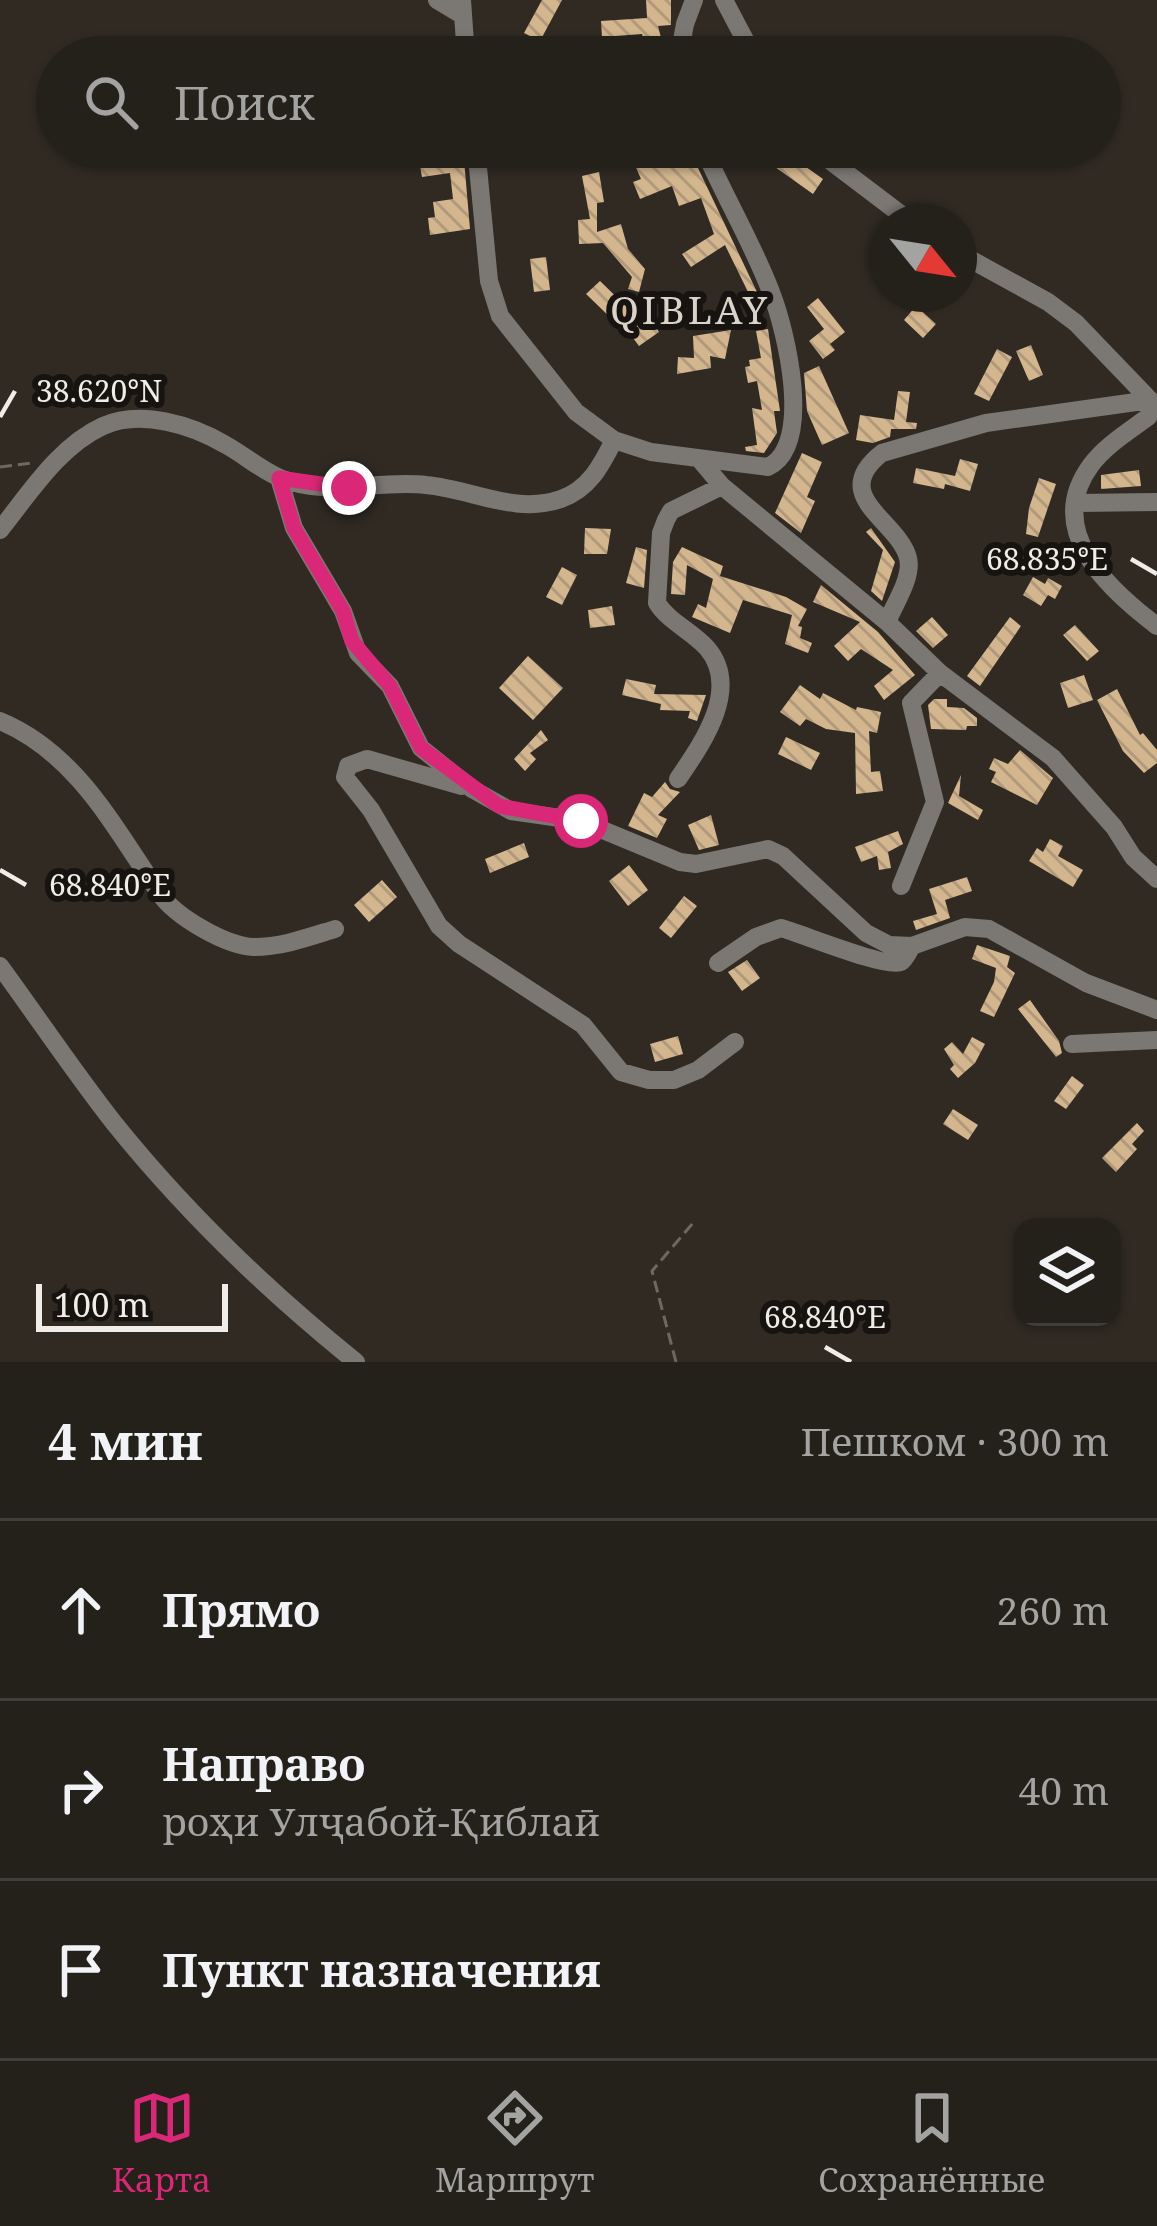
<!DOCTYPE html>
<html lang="ru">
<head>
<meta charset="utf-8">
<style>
	:root { --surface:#24201a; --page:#2c2823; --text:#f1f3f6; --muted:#a3a3a2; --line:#413e39; --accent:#db2777 }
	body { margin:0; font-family:"Noto Serif",serif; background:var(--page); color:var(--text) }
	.controls { position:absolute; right:36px; bottom:36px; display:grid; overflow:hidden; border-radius:24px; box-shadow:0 3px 9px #0004 }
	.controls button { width:108px; height:108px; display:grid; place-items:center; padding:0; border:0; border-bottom:3px solid var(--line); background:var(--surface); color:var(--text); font:60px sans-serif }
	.compass { position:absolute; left:869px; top:204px; width:108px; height:108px; border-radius:50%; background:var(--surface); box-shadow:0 3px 9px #0004; rotate:120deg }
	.scale { position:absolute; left:36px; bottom:30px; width:192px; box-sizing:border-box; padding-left:12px; border:6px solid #f0ece7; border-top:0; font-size:33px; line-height:42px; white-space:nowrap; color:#f0ece7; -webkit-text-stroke:9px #161310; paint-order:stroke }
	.stop { position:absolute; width:36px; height:36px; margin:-27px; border:9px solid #db2777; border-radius:50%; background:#fff }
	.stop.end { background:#db2777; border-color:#fff; box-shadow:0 3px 12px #0008 }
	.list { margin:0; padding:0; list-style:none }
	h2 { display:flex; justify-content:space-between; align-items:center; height:156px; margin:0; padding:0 48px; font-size:51px }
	h2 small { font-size:39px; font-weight:400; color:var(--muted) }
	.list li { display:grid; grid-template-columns:78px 1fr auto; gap:36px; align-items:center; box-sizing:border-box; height:180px; padding:0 48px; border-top:3px solid var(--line) }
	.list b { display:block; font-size:45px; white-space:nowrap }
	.list p { margin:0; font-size:39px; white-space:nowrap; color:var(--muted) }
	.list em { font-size:39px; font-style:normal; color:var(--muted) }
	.icon { flex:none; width:66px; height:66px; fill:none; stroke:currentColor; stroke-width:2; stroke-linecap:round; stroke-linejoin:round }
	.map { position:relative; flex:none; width:1157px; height:1362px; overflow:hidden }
	.search { position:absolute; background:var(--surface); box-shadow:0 3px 9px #0004; left:36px; right:36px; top:36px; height:132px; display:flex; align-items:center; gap:30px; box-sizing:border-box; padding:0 42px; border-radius:66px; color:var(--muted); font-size:45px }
	.sheet { height:696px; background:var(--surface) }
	nav { display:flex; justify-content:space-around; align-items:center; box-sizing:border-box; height:168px; border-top:3px solid var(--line); background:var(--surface); font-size:33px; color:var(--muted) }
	nav a { display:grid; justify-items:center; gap:6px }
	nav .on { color:var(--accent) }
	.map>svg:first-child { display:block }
	.building { fill:url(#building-back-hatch) }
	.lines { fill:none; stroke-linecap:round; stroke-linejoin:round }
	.path { stroke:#6e6862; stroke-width:3; stroke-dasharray:12 6; stroke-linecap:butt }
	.minor { stroke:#7b7874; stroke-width:18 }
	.route { stroke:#db2777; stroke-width:15 }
	.ticks { fill:none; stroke:#f0ece7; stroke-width:4.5 }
	.labels { text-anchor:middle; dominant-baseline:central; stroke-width:12; stroke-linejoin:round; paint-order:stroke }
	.quarter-label { font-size:39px; letter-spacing:3px; fill:#dad3c9; stroke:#161310 }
	.ticks-label { font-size:30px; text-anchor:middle; fill:#f0ece7; stroke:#161310; stroke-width:12; stroke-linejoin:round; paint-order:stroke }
</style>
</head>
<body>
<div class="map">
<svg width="1157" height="1362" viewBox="0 0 1157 1362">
	<defs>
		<pattern id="building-back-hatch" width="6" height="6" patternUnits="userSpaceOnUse" patternTransform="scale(3)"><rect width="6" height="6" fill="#d4b68e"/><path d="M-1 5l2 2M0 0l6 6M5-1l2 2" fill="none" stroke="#b19a7c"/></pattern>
	</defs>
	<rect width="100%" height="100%" fill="#302a23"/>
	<!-- building -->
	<path class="building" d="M542,0H562L540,41L524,33Z
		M646,0H671V25L658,26L666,57H649L642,34L602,37L601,21L647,18Z
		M627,147H688L757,292L750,296L725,245L691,267L682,254L714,234L701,198L679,206L672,186L640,199L633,182L641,179Z
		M463,148L470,229L430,235L428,218L435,217L433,202L453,199L450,173L422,177L418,155Z
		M785,152L823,179L813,194L775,167Z
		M599,172L604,202L597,203V232L621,224L628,249L645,269L639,292L628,289L632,277L603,243L579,244L578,220L590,219L582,176Z
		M546,257L550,290L534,292L530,259Z
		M600,281L636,316L644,310L659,332L639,346L619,319L615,322L586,294Z
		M818,298L845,332L830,344L835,350L823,359L809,341L824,329L807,307Z
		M916,306L936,324L923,338L904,320Z
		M768,329L780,411H774L777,433L764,453L746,451L745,447L757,445L752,408L762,410L757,381L748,383L745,367L750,366L749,360L761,358L756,331Z
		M731,330L725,359L710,356L711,368L677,374L678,357L694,358L693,336Z
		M1031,345L1043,375L1029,381L1016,351Z
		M997,349L1012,357L989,401L974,394Z
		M819,366L849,433L822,445L807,411L804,373Z
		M898,391L910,392L906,422L917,423L916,429H891L890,437L873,443L856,440L860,415L894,420Z
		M802,453L822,462L807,497L815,501L801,533L775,513Z
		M960,459L978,464L970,491L945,484L944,489L913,483L916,468L955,476Z
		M1139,470L1141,486L1101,489V475Z
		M1039,478L1056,484L1038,537L1026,534L1029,508Z
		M585,528L611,529L607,554H584Z
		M871,528L895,562L882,601L871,591L883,550L866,532Z
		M636,547L647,550L644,588L626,583Z
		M682,547L723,566L720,576L786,597L807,609L798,626L802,627L800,638L812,643L808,653L785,644L792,615L743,600L730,633L692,617L698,604L706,608L713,579L687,565L685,595L671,594L673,562Z
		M562,567L577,575L562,605L546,597Z
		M1033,577L1045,584L1048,578L1062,586L1055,599L1048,595L1041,606L1023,595Z
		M821,585L878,632L915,675L884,700L874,686L893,670L861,649L848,661L834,646L860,622L813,602Z
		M612,606L615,625L590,628L588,610Z
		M932,617L948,635L933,648L916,631Z
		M1010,617L1021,626L980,686L967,676Z
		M1075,625L1099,651L1087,661L1063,635Z
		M528,656L563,688L533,720L499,688Z
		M1084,675L1093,700L1068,708L1060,683Z
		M626,679L656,685L654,694L706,695L697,721L688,718L690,711L660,710L661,704L622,695Z
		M800,685L820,699L823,693L856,710L857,707L881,712L877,733L869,731L871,772L880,771L883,791L856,794L855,733L826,729L806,719L800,726L780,712Z
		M1117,689L1140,735L1143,733L1157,750V763L1144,773L1123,751L1097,700Z
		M934,699H947V707L964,708L977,718V726H967L966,730L931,729L928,705Z
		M541,730L548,740L530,753L536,759L525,771L514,759Z
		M786,737L820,753L811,770L778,754Z
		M1020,750L1053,778L1037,805L991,782L996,772L989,769L994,758L1008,764Z
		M961,775L959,796L983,810L978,820L948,803Z
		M665,782L670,789L680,792L658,815L667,819L657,838L628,826L644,793L652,797Z
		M711,815L719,845L699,850L688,825Z
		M898,831L903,844L888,852L891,868L879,870L877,856L861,862L855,847Z
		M1050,839L1063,846L1058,856L1083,870L1073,887L1029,861L1037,848L1043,852Z
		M524,843L529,857L490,873L485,859Z
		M629,865L648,890L628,906L609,881Z
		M967,877L972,891L945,900L950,918L916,930L913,921L937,914L929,889Z
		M382,880L397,897L369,922L354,905Z
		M684,896L697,906L671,938L659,928Z
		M977,945L1010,956L1007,967L1015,973L994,1017L980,1011L994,982L996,968L972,959Z
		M747,960L760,978L742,991L728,972Z
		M1030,1000L1059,1041L1062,1053L1056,1057L1018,1009Z
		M678,1036L683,1054L655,1062L650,1044Z
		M972,1037L985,1044L975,1063L958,1078L950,1069L954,1065L944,1049L952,1042L963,1054Z
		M1072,1076L1084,1085L1066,1109L1054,1101Z
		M953,1109L978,1125L968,1140L943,1124Z
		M1137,1123L1144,1131L1132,1144L1137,1149L1116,1172L1102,1158Z"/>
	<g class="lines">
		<!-- path -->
		<path class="path" d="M0,467L32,463
			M676,1362L652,1271L693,1223"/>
		<!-- minor -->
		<path class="minor" d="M437,0L462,15
			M462,0L466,57
			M724,0L754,57
			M679,57L685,24L694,0
			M476,147L489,281L500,316L576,412L614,440L651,452L768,467C814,445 786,330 771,292C752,242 724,196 703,147
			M812,147L911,222
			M959,253L1048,302L1076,323L1150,400
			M701,461L722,486L887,622L940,673L1053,758L1114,827L1133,857L1157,879
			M279,478L294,528L343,611L358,653L390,686L421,748L472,789L511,811L581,821L680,862L696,864L768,849L783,856L866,933L889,945L912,946L965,927L989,929L1086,983L1157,1010
			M1076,503L1157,502
			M0,530C29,494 59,446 103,426C141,409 192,425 226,445C244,455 261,470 280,478C328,498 378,479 426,485C472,489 515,515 561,499C589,489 601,466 614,440
			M887,622C894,605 913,577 908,558C899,521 827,496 882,453L986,423L1150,400L1152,410L1148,417C1129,431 1105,446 1091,465C1043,530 1108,589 1157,626
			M0,721C77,753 115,829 160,894C176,917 226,946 254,947C282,947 309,937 335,929
			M678,779C701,745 742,689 707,648C692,631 669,622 657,603L661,533L666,520L671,511L722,486
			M462,786L367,759L348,766L345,777L371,810L439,926L459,944L583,1025L621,1072L649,1080H674L698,1070L735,1042
			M901,886L935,802L911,703L940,673
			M718,963L756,937L781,928C800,933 887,969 901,962C905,960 910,949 912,946
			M0,966C38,1018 74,1072 114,1123C184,1210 269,1292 356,1362
			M1072,1044L1157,1040"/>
	</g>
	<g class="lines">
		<!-- route -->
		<path class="route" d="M349,488L279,478L294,528L343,611L352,641L390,686L421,748L499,806L581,821"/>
	</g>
	<!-- ticks -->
	<path class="ticks" d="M0,417L15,391M1131,559L1157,574M0,870L26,885M825,1347L851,1362"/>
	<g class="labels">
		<!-- quarter labels -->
		<g class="quarter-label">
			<text x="690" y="308">QIBLAY</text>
		</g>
	</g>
	<g class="ticks-label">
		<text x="99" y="402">38.620°N</text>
		<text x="1047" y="570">68.835°E</text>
		<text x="110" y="896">68.840°E</text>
		<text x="825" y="1328">68.840°E</text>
	</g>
</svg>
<div class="controls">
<button><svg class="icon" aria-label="layers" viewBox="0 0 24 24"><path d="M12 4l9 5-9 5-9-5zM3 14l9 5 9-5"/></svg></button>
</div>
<svg class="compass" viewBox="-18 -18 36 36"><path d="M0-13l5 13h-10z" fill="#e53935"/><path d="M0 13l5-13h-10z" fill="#a3a3a2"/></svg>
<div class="scale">100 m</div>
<div class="stop" style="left:581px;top:821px"></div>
<div class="stop end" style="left:349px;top:488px"></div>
<div class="search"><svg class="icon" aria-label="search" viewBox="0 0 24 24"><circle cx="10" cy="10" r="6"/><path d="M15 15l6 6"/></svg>Поиск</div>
</div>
<section class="sheet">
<h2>4 мин<small>Пешком · 300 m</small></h2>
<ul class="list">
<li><svg class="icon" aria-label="ahead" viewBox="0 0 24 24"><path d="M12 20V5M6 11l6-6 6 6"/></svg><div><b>Прямо</b></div><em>260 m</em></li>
<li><svg class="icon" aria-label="right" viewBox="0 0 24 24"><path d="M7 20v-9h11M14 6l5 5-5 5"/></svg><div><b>Направо</b><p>роҳи Улҷабой-Қиблаӣ</p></div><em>40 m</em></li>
<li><svg class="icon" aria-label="arrive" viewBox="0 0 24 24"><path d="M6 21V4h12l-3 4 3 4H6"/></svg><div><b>Пункт назначения</b></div></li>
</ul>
</section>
<nav>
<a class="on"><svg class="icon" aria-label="map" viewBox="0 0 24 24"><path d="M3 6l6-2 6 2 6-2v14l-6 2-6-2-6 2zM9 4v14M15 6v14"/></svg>Карта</a>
<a><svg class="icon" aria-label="directions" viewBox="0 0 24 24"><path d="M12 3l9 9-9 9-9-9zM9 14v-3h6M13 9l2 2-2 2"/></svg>Маршрут</a>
<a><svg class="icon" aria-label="saved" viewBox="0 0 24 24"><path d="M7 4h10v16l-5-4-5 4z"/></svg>Сохранённые</a>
</nav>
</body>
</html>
